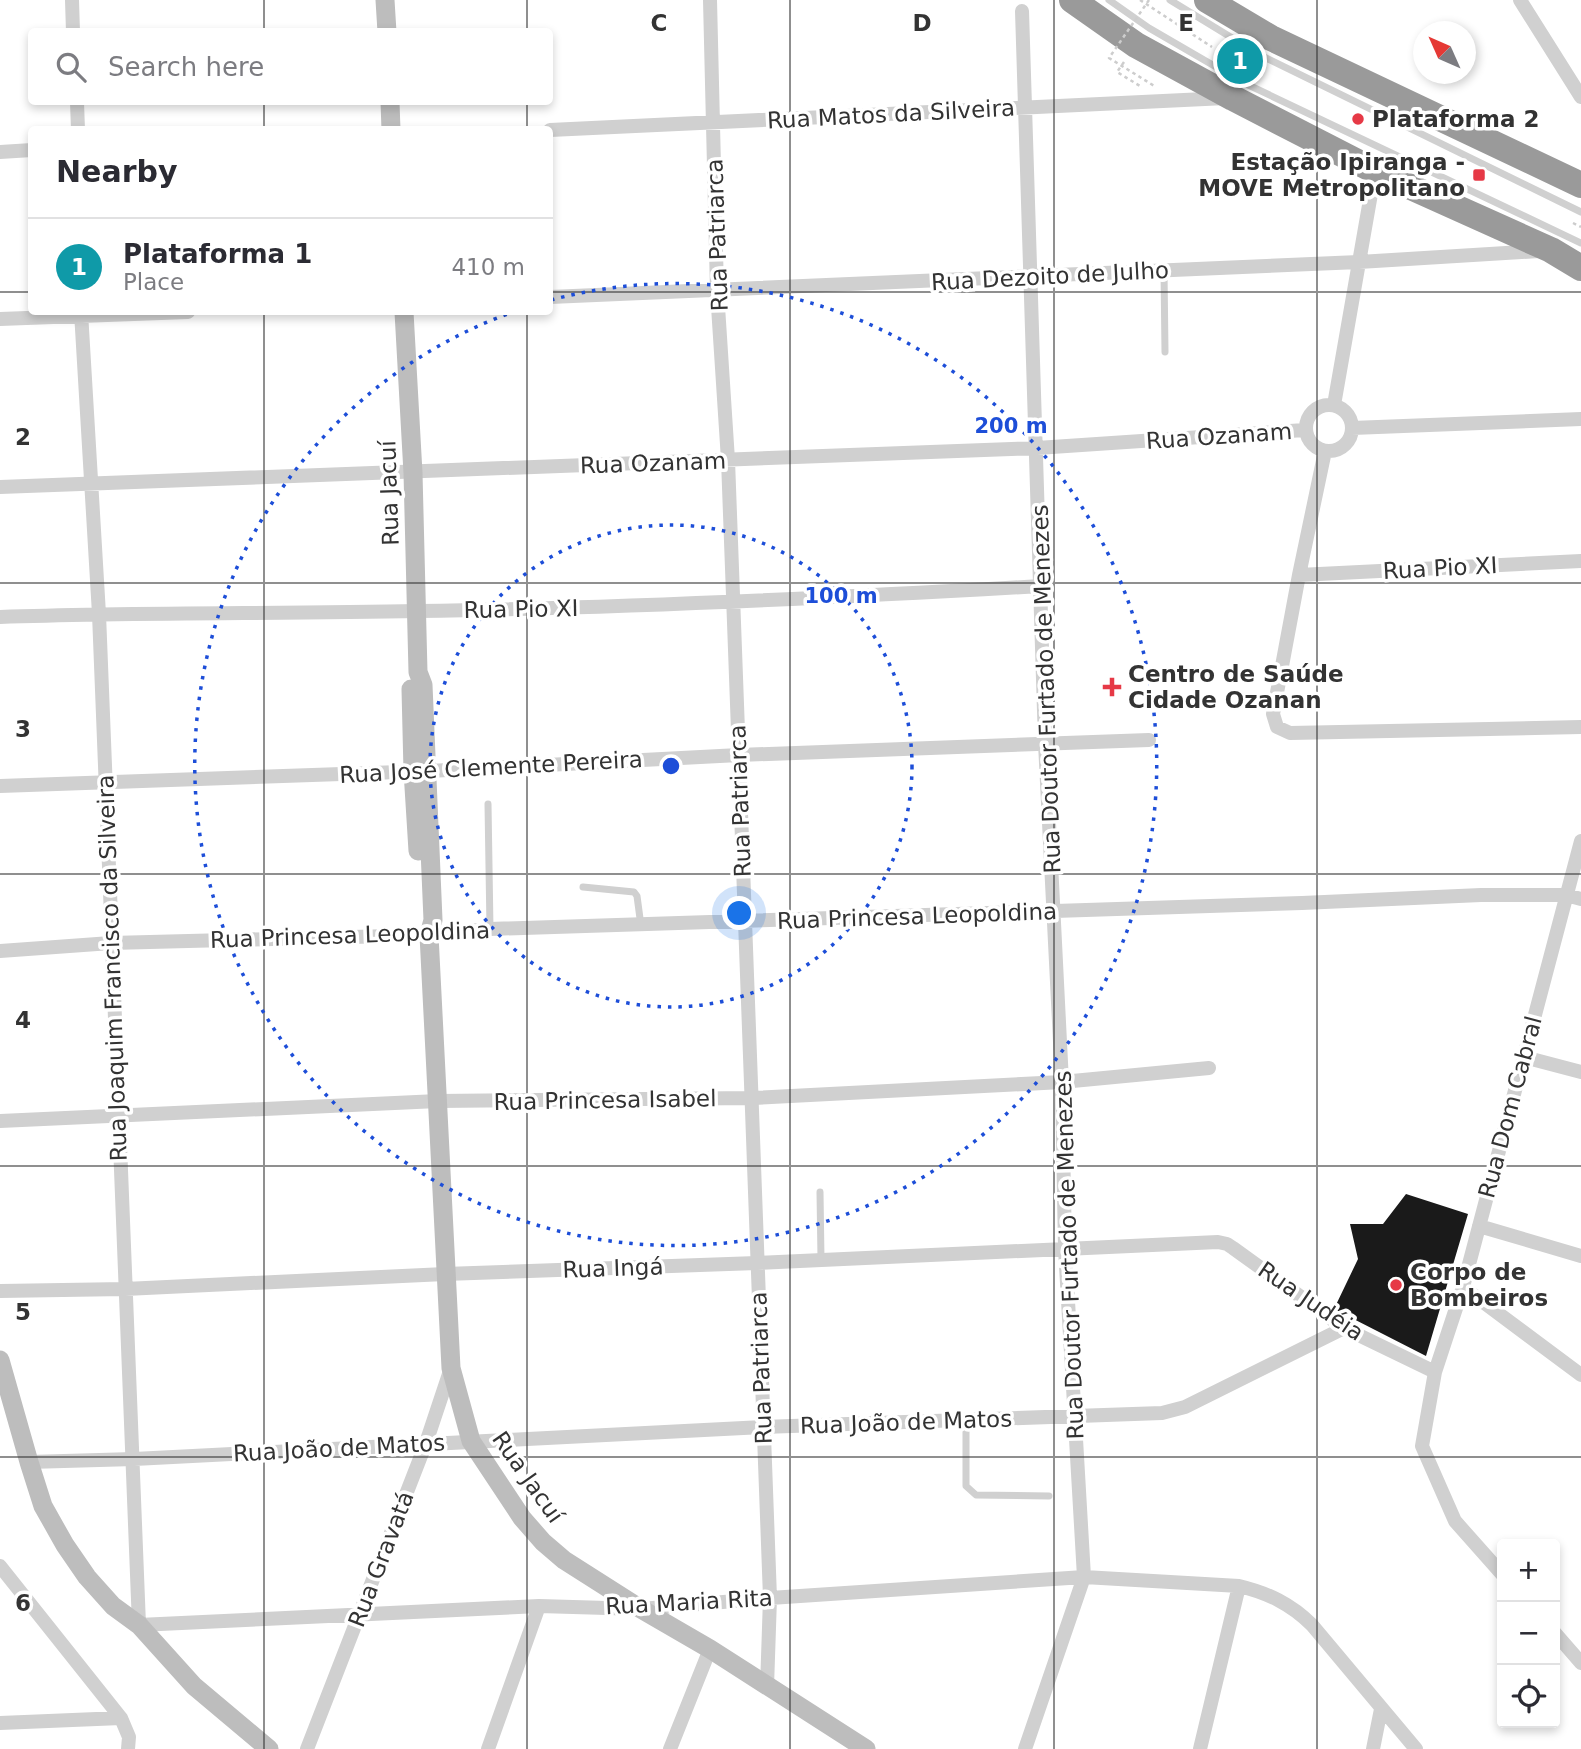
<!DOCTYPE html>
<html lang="en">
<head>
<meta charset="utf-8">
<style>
	:root { --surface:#fff; --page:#f7f7f7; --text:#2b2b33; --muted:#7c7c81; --line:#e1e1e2; --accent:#111827 }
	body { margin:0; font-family:"DejaVu Sans",sans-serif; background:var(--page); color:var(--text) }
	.controls { position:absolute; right:21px; bottom:21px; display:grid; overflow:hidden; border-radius:7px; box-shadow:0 4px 10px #0003 }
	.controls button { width:63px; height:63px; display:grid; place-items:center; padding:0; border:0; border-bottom:2px solid var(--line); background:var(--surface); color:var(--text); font:35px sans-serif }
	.compass { position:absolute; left:1413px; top:21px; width:63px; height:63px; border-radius:50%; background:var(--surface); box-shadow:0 4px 10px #0003; rotate:315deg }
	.you { position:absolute; left:740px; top:914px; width:24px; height:24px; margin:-18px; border:5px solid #fff; border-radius:50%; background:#1a73e8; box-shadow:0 0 0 10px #1a73e833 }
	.badge { display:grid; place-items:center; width:46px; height:46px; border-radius:50%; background:var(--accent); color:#fff; font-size:23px; font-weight:700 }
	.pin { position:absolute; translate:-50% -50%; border:4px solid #fff; box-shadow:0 2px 7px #0006 }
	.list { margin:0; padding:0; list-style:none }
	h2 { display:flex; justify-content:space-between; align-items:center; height:91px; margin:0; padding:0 28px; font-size:30px }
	h2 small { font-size:23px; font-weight:400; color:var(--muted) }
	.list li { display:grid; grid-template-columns:46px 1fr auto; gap:21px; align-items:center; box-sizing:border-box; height:98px; padding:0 28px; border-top:2px solid var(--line) }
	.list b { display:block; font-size:26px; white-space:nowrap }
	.list p { margin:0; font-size:23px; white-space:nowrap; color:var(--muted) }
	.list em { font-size:23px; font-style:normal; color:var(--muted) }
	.icon { flex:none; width:38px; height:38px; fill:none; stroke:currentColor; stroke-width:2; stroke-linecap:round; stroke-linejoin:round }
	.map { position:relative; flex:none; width:1581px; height:1749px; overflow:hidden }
	.search { position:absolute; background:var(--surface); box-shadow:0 4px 10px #0003; left:28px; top:28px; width:525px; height:77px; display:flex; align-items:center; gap:18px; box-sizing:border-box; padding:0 24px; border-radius:7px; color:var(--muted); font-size:26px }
	.panel { position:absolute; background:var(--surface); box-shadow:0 4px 10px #0003; left:28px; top:126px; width:525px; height:189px; border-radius:7px }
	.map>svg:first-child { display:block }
	.building { fill:#1a1a1a }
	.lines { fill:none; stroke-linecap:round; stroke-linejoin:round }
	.path { stroke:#cdcdcd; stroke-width:2.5; stroke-dasharray:3.5 3.5; stroke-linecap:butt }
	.lane { stroke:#d0d0d0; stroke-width:7 }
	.street { stroke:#d0d0d0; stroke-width:14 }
	.secondary { stroke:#bdbdbd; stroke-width:19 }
	.highway { stroke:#9a9a9a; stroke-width:26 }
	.path-bridge { stroke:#cdcdcd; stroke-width:2.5; stroke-dasharray:3.5 3.5; stroke-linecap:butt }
	.grid { fill:none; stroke:#333; stroke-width:2; stroke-opacity:0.55 }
	.ring { fill:none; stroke:#1d4ed8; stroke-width:3.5; stroke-dasharray:3.5 7 }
	.poi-dot { fill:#e63946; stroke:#fff; stroke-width:2.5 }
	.labels { text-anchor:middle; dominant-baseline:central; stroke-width:7; stroke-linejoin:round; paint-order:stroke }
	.street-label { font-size:23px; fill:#333; stroke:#fff }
	.poi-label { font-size:23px; font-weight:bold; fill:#333; stroke:#fff; text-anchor:start }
	.grid-label { font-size:23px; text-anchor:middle; font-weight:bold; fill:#333; stroke:#fff; stroke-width:7; stroke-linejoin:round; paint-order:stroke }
	.centre { fill:#1d4ed8; stroke:#fff; stroke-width:3.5 }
	.ring-label { font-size:21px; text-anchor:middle; font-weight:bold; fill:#1d4ed8; stroke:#fff; stroke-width:7; stroke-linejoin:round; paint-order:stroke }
</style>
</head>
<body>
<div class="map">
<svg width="1581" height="1749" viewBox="0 0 1581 1749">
	<rect width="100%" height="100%" fill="#fff"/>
	<!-- building -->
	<path class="building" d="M1406,1194L1468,1214L1426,1356L1334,1309L1358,1259L1350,1224H1383Z"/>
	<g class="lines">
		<!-- path -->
		<path class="path" d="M1140,0L1212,47
			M1148,0H1149
			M1124,62L1117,72L1140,86
			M1573,223L1581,227"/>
		<!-- lane -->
		<path class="lane" d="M1109,0L1149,28L1242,82L1581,243
			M1170,0L1260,55L1581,212
			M1164,271L1165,352
			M488,804L490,929
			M583,887L634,892L637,896L641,926
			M820,1192L821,1259
			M966,1420V1486L976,1495L1049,1496"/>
		<!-- street -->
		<path class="street" d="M72,0L73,32
			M710,0L717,291L728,460L770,1598L767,1687
			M1520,0L1581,97
			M1022,11L1045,743L1062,1082L1065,1249L1084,1577L1025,1749
			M77,102L78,130
			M550,130L1226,98
			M0,152L32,150
			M550,297L1359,262L1539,251
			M81,312L99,614L139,1625L539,1606L641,1609L770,1598L1084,1577L1239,1586C1268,1593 1291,1604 1312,1625L1416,1749
			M0,319L188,312
			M1306 428a23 23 0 1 1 46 0a23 23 0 1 1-46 0Z
			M1334,405L1375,171
			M1352,428L1581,419
			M1325,451L1299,575L1273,714L1277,727L1290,733L1581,727
			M0,487L1037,448L1305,430
			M1299,575L1581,561
			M0,617C139,612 278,614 418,611C626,608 833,598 1041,586
			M0,786L429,771L739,755L1149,740
			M0,951L111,943L429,935L490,929L1302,903L1481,895H1566L1581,899
			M1524,1057L1581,1072
			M0,1121L438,1101L753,1098L1062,1082L1209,1068
			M1479,1226L1581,1256
			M1463,1287L1581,1375
			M0,1291L125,1289L445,1274L757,1263L1218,1242L1227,1244L1233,1248L1344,1328L1435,1372
			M29,1462L134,1459L763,1427L1162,1413L1185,1407L1344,1328
			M0,1566L121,1718L129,1737L128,1749
			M1502,1574L1455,1521L1422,1446L1435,1372L1463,1287L1581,841
			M1555,1633L1581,1663
			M0,1723L121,1718
			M307,1749L426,1443L451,1368
			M488,1749L539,1606
			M670,1749L710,1649
			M1200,1749L1239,1586
			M1373,1749L1381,1709"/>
		<!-- secondary -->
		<path class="secondary" d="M385,0L387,32
			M390,102L391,130
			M404,312L413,473L418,672L423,685L433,920L429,935L451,1368L471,1441L522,1518L543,1542L564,1560L641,1609L710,1649L866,1749
			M411,689L413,771L418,851
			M0,1360L29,1462L43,1506L65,1545L87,1577L113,1606L139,1625L194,1686L269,1749"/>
		<!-- highway -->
		<path class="highway" d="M1072,0L1136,45L1233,98L1375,171L1551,250L1581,268
			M1207,0L1271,38L1581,185"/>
		<!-- path-bridge -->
		<path class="path-bridge" d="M1149,0L1109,58L1156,87"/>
	</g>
	<!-- grid -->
	<path class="grid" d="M264,0V32M527,0V32M790,0V1749M1054,0V1749M1317,0V1749M264,102V130M527,102V130M0,292H32M550,292H1581M264,312V1749M527,312V1749M0,583H1581M0,874H1581M0,1166H1581M0,1457H1581"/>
	<!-- distance rings -->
	<g class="ring">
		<circle cx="671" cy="766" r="241"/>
		<path d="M551 300A481 481 0 1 1 510 313"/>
	</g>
	<!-- markers -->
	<g class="poi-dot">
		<circle cx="1358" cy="119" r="7"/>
		<rect x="1472" y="168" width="14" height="14" rx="3.5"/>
		<path d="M1108.5 676.5h7v7h7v7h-7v7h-7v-7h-7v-7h7z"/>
		<circle cx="1396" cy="1285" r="7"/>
	</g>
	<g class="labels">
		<!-- street labels -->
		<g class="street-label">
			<text transform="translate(891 114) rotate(-3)">Rua Matos da Silveira</text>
			<text transform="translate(717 235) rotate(-92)">Rua Patriarca</text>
			<text transform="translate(1050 276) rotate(-3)">Rua Dezoito de Julho</text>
			<text transform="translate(1219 436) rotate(-4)">Rua Ozanam</text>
			<text transform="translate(653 463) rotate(-2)">Rua Ozanam</text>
			<text transform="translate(389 493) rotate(-92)">Rua Jacuí</text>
			<text transform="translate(1440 568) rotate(-3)">Rua Pio XI</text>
			<text transform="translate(521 609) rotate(-1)">Rua Pio XI</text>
			<text transform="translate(1046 689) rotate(-92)">Rua Doutor Furtado de Menezes</text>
			<text transform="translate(491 767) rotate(-3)">Rua José Clemente Pereira</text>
			<text transform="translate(740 801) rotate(-92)">Rua Patriarca</text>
			<text transform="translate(917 916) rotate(-2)">Rua Princesa Leopoldina</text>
			<text transform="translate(350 935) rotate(-2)">Rua Princesa Leopoldina</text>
			<text transform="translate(112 968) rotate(-92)">Rua Joaquim Francisco da Silveira</text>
			<text transform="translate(605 1100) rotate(-1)">Rua Princesa Isabel</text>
			<text transform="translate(1510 1107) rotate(-75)">Rua Dom Cabral</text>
			<text transform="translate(1069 1255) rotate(-92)">Rua Doutor Furtado de Menezes</text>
			<text transform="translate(613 1268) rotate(-2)">Rua Ingá</text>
			<text transform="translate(1311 1301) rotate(34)">Rua Judéia</text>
			<text transform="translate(761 1368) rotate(-92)">Rua Patriarca</text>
			<text transform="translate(906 1422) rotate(-2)">Rua João de Matos</text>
			<text transform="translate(339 1448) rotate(-3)">Rua João de Matos</text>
			<text transform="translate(528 1477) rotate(55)">Rua Jacuí</text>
			<text transform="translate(381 1559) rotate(-69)">Rua Gravatá</text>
			<text transform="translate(689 1602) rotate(-3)">Rua Maria Rita</text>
		</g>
		<!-- poi labels -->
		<g class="poi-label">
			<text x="1372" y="119">Plataforma 2</text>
			<text x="1465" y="162" text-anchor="end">Estação Ipiranga -<tspan x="1465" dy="26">MOVE Metropolitano</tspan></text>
			<text x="1128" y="674">Centro de Saúde<tspan x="1128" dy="26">Cidade Ozanan</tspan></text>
			<text x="1410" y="1272">Corpo de<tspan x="1410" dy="26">Bombeiros</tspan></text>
		</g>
	</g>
	<g class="grid-label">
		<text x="659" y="31">C</text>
		<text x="922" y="31">D</text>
		<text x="1186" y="31">E</text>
		<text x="23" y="445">2</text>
		<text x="23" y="737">3</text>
		<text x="23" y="1028">4</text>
		<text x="23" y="1320">5</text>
		<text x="23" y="1611">6</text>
	</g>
	<circle cx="671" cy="766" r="10" class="centre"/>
	<g class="ring-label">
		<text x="1011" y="433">200 m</text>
		<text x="841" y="603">100 m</text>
	</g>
</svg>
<div class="controls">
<button>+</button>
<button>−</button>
<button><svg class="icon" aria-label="locate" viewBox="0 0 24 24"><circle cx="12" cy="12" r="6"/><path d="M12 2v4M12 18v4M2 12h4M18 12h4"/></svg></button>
</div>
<svg class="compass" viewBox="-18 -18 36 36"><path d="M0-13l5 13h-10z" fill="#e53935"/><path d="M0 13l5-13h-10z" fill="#7c7c81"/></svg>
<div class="you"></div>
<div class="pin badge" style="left:1240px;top:61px;background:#0f9aa8">1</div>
<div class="search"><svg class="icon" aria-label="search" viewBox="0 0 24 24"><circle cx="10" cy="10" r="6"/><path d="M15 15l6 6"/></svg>Search here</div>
<section class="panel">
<h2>Nearby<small></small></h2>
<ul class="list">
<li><span class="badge" style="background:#0f9aa8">1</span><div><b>Plataforma 1</b><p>Place</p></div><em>410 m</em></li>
</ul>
</section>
</div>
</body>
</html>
